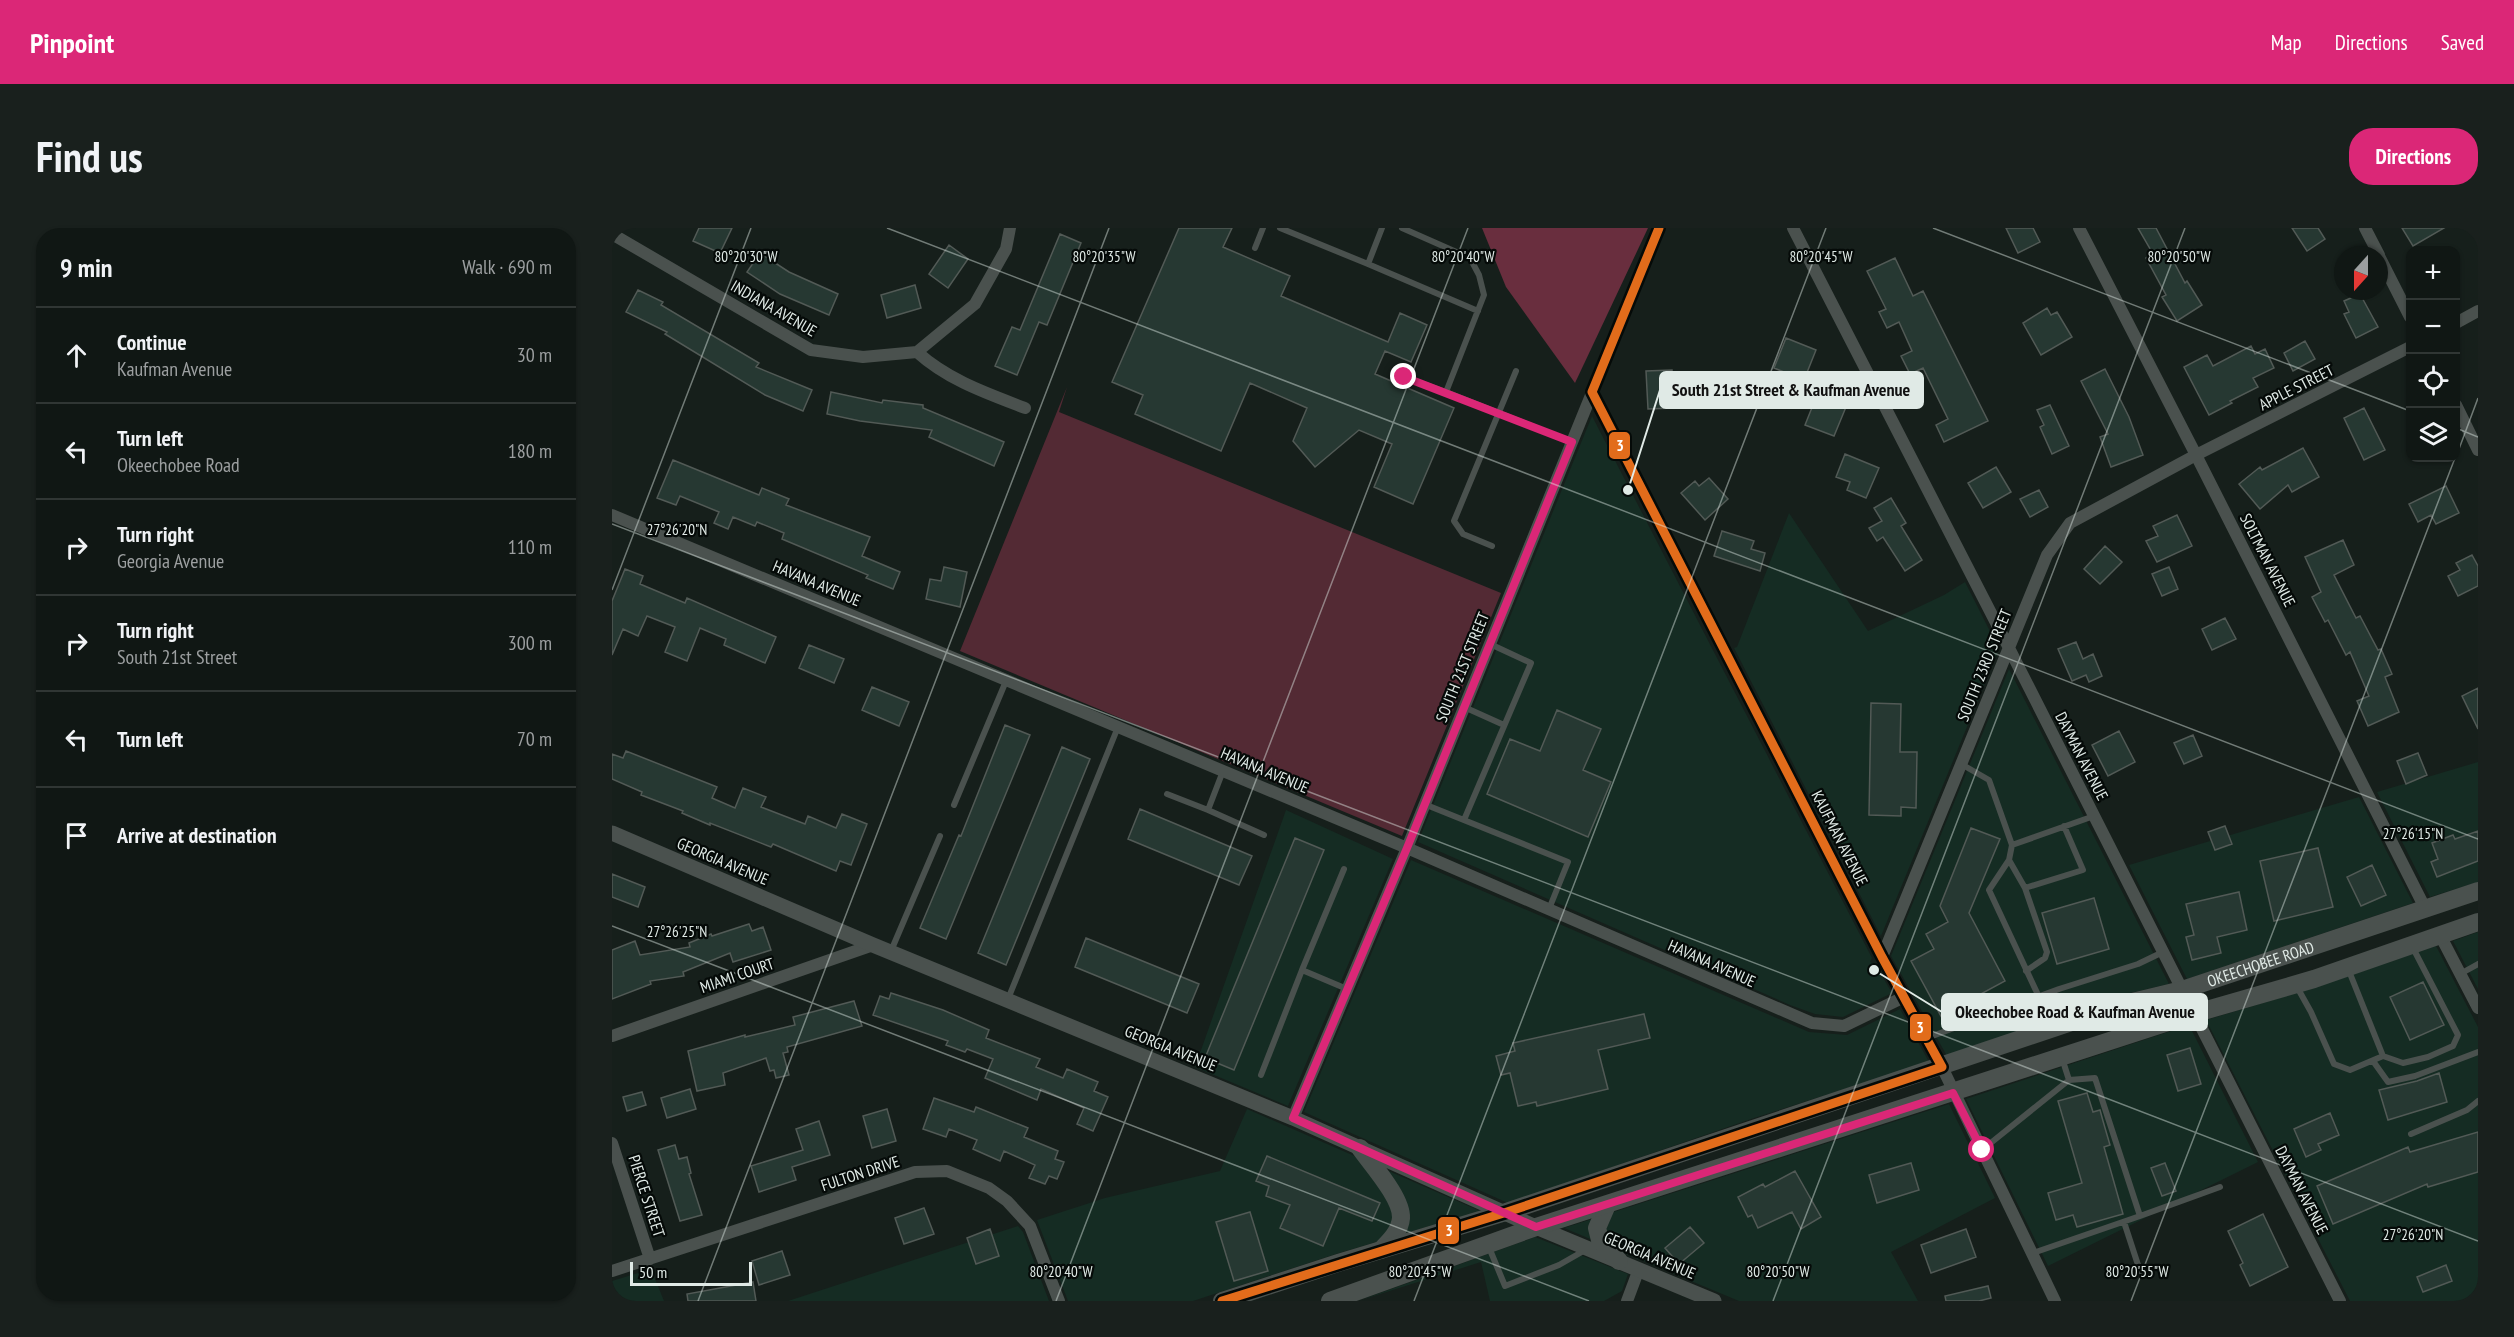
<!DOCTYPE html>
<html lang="en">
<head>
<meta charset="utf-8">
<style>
	:root { --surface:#101714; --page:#19201d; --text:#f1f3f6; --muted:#9c9fa0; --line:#303634; --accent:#db2777 }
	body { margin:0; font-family:"PT Sans Narrow",sans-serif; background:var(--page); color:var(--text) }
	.controls { position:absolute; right:18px; top:18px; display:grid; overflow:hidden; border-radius:12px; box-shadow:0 2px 4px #0004 }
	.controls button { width:54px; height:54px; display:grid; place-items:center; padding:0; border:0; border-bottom:2px solid var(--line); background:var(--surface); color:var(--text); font:30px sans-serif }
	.compass { position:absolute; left:1722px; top:18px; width:54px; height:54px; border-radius:50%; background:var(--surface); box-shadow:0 2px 4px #0004; rotate:201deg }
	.scale { position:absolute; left:18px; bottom:15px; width:122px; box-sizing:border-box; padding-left:6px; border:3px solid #e0eae6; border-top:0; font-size:16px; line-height:21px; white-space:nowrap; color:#e0eae6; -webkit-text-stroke:4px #050a08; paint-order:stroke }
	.stop { position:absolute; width:18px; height:18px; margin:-14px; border:4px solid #db2777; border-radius:50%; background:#fff }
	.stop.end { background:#db2777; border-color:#fff; box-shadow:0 2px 6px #0008 }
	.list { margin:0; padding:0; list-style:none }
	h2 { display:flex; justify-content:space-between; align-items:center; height:78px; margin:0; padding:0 24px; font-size:26px }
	h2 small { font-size:20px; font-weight:400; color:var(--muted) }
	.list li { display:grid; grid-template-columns:39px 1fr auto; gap:18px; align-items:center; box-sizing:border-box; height:96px; padding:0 24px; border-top:2px solid var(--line) }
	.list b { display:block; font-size:22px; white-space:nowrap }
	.list p { margin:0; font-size:20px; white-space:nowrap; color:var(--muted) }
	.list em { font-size:20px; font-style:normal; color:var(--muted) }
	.icon { flex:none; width:33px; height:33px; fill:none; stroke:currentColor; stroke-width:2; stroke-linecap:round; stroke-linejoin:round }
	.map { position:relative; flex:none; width:1866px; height:1073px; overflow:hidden; border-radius:24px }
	header { display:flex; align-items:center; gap:36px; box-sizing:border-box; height:84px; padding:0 30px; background:var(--accent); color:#fff }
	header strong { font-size:28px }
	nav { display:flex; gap:33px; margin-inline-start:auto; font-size:21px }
	.intro { display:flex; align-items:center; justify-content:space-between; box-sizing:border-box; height:144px; padding:0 36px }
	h1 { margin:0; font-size:42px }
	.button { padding:15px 27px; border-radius:24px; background:var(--accent); color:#fff; font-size:21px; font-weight:700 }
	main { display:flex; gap:36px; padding:0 36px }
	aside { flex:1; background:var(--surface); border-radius:24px; box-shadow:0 2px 4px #0004 }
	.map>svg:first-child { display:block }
	.built { fill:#152c23 }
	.green { fill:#532a34 }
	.forest { fill:#692e3e }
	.building { fill:#263832; stroke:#525a56; stroke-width:1.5 }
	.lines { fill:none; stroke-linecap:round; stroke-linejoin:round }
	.service { stroke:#4a514e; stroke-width:6 }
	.minor { stroke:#4a514e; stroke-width:12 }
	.tertiary { stroke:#4a514e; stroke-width:15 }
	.secondary { stroke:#4a514e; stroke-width:18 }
	.bus-1-casing { stroke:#050a08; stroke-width:14 }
	.bus-1 { stroke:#e26c1b; stroke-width:9 }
	.route { stroke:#db2777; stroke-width:8 }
	.ticks { fill:none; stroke:#e0eae6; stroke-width:1.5; stroke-opacity:0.45 }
	.labels { text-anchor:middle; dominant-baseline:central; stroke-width:4.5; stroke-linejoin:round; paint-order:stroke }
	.street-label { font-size:16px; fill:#e0eae6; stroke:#050a08 }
	.ticks-label { font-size:15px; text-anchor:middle; fill:#e0eae6; stroke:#050a08; stroke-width:4.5; stroke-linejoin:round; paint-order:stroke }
	.leader { fill:none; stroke:#e0eae6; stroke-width:2 }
	.callout-dot { fill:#e0eae6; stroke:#050a08; stroke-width:2 }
	.callout { fill:#e0eae6; stroke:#e0eae6; stroke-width:2 }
	.callout-label { font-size:18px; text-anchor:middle; font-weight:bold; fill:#111 }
	.line-badge { stroke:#050a08; stroke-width:2 }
	.badge-label { font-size:16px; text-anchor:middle; font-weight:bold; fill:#fff }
</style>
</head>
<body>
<header>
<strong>Pinpoint</strong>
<nav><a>Map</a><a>Directions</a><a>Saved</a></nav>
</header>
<div class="intro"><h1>Find us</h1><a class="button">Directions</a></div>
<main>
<aside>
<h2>9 min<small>Walk · 690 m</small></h2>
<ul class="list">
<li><svg class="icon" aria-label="ahead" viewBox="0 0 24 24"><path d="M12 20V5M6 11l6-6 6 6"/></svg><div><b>Continue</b><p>Kaufman Avenue</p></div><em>30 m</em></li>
<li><svg class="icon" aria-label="left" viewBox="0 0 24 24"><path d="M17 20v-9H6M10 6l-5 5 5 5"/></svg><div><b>Turn left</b><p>Okeechobee Road</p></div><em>180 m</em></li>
<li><svg class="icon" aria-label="right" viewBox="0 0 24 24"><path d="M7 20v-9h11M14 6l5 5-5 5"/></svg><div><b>Turn right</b><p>Georgia Avenue</p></div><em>110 m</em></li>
<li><svg class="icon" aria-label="right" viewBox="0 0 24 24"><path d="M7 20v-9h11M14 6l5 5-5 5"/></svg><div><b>Turn right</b><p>South 21st Street</p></div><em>300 m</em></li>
<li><svg class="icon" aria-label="left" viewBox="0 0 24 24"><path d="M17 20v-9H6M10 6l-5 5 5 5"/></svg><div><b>Turn left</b></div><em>70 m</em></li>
<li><svg class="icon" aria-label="arrive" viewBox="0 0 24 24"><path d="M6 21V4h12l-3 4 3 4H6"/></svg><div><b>Arrive at destination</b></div></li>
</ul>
</aside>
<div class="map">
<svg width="1866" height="1073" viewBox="0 0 1866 1073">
	<rect width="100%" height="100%" fill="#161f1b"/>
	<!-- built -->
	<path class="built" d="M980,188L1260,730L1258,734L1263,736L1280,765L1231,789L1203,786L1178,777L806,614Z
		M1177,285L1256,403L1332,367L1353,354L1387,421L1269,708L1122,420L1125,419Z
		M1397,441L1557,756L1514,766L1335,828L1279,728Z
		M1866,534V654L1818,669L1765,564Z
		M1747,569L1801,675L1575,751L1517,637Z
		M674,582L781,631L676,878L583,839Z
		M799,632L1197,804L1235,807L1288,781L1317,834L1142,890L896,975L692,884Z
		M1866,704V761L1841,713Z
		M1824,718L1866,799V1068L1864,1073H1738L1594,792L1704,759Z
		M1577,797L1646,934L1436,1038L1354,871Z
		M1337,876L1383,970L1279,1024L1306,1073H1127L952,1000Z
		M635,881L868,983L724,1026L581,1073H456L425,992L493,970L608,943Z
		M406,998L411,1004L437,1073H176Z
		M923,1009L1016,1046L1010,1063L992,1073H878L869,1034L746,1073Z
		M39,1041L52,1073H0V1053Z"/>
	<!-- green -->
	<path class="green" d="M455,159L447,184L889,365L790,608L348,423Z"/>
	<!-- forest -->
	<path class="forest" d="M870,0H1036L963,155L894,59Z"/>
	<!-- building -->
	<path class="building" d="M87,0H120L108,25L81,13Z
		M567,0H620L611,19L678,48L669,68L776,114L788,85L815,97L799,134L773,123L763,146L842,180L801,276L762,259L780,216L747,202L703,239L681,213L695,180L638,155L609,223L523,186L531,167L500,154Z
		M1394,0H1421L1428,14L1406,25Z
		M1526,0H1544L1573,55L1575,53L1590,77L1565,93L1550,69L1554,67L1534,30L1541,26Z
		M1680,0H1706L1713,11L1695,23Z
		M1790,0H1832L1801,18Z
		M448,6L469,15L435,97L427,94L405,147L383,138L400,99L408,102Z
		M337,17L356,31L336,60L317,46Z
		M148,25L177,44L226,66L217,87L168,66L135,44Z
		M1283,30L1301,68L1311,63L1376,193L1332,214L1324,197L1336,191L1311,140L1298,146L1289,128L1300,123L1287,94L1275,100L1267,84L1274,81L1255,43Z
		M303,57L309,80L275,90L269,67Z
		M26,62L51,74L49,77L147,135L144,139L200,162L191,183L153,167L53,106L55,104L14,84Z
		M1748,66L1766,99L1744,110L1732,86L1737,84L1732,73Z
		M1435,80L1439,87L1445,84L1460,109L1429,127L1411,95Z
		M1174,110L1204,122L1192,152L1162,140Z
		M1693,113L1703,131L1681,143L1672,125Z
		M1639,118L1643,126L1653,121L1662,140L1641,150L1646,159L1618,173L1620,175L1597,187L1572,139L1595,127L1601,138Z
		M1493,141L1517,189L1531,227L1499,239L1488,209L1496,206L1469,153Z
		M1060,142L1061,180L1036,181L1034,143Z
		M219,164L270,175L271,172L311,177V180L392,214L382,238L317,209L320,202L248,193L215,186Z
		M1205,167L1234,179L1222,208L1193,197Z
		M1438,177L1457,218L1440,226L1428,199L1432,197L1425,182Z
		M1752,180L1773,222L1752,232L1732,190Z
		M1691,220L1707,249L1680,264L1676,257L1648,281L1627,256L1648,239L1650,242Z
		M1233,226L1267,240L1254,270L1235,262L1238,254L1224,249Z
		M61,232L147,267L150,260L177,271L174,277L258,309L250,328L288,344L281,361L254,350L256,347L170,311L172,305L145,294L143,298L121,289L116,301L102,295L107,284L68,268L64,277L45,270Z
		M1384,239L1399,264L1371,280L1356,255Z
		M1097,250L1116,271L1093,292L1069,265L1083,253L1087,258Z
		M1834,258L1847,285L1824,296L1819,287L1806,294L1797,276Z
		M1427,262L1436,279L1418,289L1408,271Z
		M1279,270L1294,295L1289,298L1310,332L1293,343L1271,309L1265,313L1257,300L1270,293L1262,280Z
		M1565,287L1580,318L1545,334L1534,313L1546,308L1541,298Z
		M1110,303L1142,313L1139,321L1153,325L1148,343L1102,328Z
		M1731,312L1742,337L1722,347L1744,390L1748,388L1766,422L1769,421L1780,446L1773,449L1787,484L1756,498L1745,473L1757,468L1738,424L1734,427L1716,392L1713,394L1700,369L1709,364L1693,329Z
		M1493,318L1510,334L1488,356L1472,341Z
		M1860,327L1866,338V358L1846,368L1836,348L1848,342L1844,335Z
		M332,339L355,344L348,379L314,371L318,351L329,353Z
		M1557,339L1566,361L1550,368L1540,346Z
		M13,341L31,348L28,356L73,375L75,370L164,409L153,435L112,417L114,411L88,400L75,433L53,424L63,399L35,388L26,408L11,401L0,427V373Z
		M1613,390L1624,411L1600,422L1590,401Z
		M1464,414L1471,431L1481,426L1490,448L1477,454L1474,447L1460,453L1446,421Z
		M197,417L232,431L222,455L187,440Z
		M260,459L297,474L287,498L250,482Z
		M1866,460V501L1850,468Z
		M1259,475L1289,476L1288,524H1305L1304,580L1289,579V588L1257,587Z
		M945,482L989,501L971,542L999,554L976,609L875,566L898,511L928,523Z
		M393,497L418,507L334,711L308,700L347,607L349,608Z
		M1507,503L1523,534L1496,548L1480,517Z
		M1581,507L1590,528L1572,536L1562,515Z
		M450,519L478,531L394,737L366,725Z
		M14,523L105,559L100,570L123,580L131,560L154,569L149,579L193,596L196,588L224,600L230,586L255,596L239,637L228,633L224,643L161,616L159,619L98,595V597L70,585L71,583L29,567L30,564L0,551V526L11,530Z
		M1806,525L1815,547L1794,556L1785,533Z
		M528,581L640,628L627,657L516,611Z
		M1613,598L1620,616L1603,622L1596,604Z
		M1359,600L1388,611L1357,685L1393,753L1352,775L1350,780L1330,790L1299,733L1322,721L1314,706L1336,694L1328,678Z
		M1866,603V633L1825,649L1819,634L1826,631L1820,615L1841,607L1843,611Z
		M683,610L712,622L622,842L593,830Z
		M1706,620L1721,679L1662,693L1648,633Z
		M1760,637L1774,667L1749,678L1735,649Z
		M0,646L33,659L26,679L0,669Z
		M1627,664L1635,702L1605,709L1609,725L1580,732L1574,709L1582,707L1574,676Z
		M1482,670L1497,721L1445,736L1430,685Z
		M137,696L140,703L151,699L159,722L121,734L118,725L71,744L72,748L38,753L39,756L0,771V722L23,713L28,727L78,719L77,715L99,706L100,708Z
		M474,710L587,756L575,785L463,739Z
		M1811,754L1832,797L1798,812L1778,769Z
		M279,765L331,782L377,802L374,810L428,831L424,839L451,850L455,841L486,854L482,863L496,869L481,903L465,896L472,880L429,861L425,872L373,850L381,831L355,821L353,824L334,817L336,813L261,787L268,768L277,771Z
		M242,773L250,798L175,819L176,824L171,825L177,847L164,850L162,842L158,843L154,830L111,845L113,857L85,863L76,823L133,807V809L183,797L181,789Z
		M1032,786L1038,810L986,822L996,861L925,878L924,874L906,878L898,845L889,847L884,828L903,823L901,815Z
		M1578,820L1589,856L1566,863L1555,827Z
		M1827,845L1835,874L1776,892L1767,862L1805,853Z
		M78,861L84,881L55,890L49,870Z
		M30,864L34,877L15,883L11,869Z
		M1475,865L1481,884L1488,882L1491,893L1498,917L1492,919L1511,986L1465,999L1461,987L1444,992L1436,965L1470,955L1446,873Z
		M322,870L362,884L364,879L416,900L412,909L446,923L443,931L452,934L445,951L437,948L433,956L417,950L423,937L392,923L388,933L361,921L365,912L337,901L334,909L311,901Z
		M275,881L284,913L260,920L251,888Z
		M1718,885L1727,907L1706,916L1709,922L1694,929L1682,901Z
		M207,893L218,927L180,939L184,952L147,964L139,938L191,922L184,901Z
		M1866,904V944L1816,959L1815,956L1721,996L1705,958L1796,919L1798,924Z
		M63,917L67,931L75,929L79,945L77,946L90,987L68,993L46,922Z
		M655,928L768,975L760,993L727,980L711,1018L668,1000L678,977L654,968L657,958L644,953Z
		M1299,935L1307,962L1265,975L1257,947Z
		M1553,935L1564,963L1550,968L1539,940Z
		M1183,943L1209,989L1189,1001L1180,984L1146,1000L1140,987L1136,989L1126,969L1151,956L1153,959Z
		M312,980L322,1006L292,1016L283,990Z
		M638,984L656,1043L622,1053L604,994Z
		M1651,986L1676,1039L1638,1058L1628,1037L1631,1035L1616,1003Z
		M1078,999L1092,1015L1067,1036L1053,1020Z
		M378,1001L387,1028L364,1036L355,1010Z
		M1354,1001L1364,1029L1319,1045L1309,1017Z
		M170,1023L178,1047L147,1057L140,1033Z
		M1834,1037L1840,1053L1811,1064L1805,1049Z
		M141,1054L144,1073H76L75,1066Z
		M1376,1058L1379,1070L1367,1073H1334L1333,1068Z"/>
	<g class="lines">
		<!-- service -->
		<path class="service" d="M668,0L756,36L770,0
			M790,0L858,30L867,47L872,67L834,164L960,214
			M643,20L651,0
			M756,36L866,83
			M792,149L834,164
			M880,318L851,306L842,293L904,143
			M852,479L892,497
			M1349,536L1377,552L1400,617
			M555,566L596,582L611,543
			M812,576L956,634L937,681
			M342,577L394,453
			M596,582L652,607
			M852,592L919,435L878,416
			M1397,632L1413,660L1471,642L1452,598
			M1413,660L1435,724L1433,730L1414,743
			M279,723L328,608
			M690,742L732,641
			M1737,743L1771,828
			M1848,746L1866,736
			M1685,759L1699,784L1722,836L1738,842L1771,828L1791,835L1816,829L1841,818L1846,807L1801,720
			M1427,769L1377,662L1397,632L1400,617L1482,588
			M396,771L506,499
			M1410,775L1422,804
			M1315,810L1447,761L1526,736L1551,724
			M1761,833L1776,854L1803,848L1866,824
			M649,847L690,742L735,761
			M1799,906L1855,882L1866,873
			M1370,922L1457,852L1450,830
			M1528,988L1608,959
			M1512,994L1528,1043
			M876,1017L893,1058L947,1037L975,1021
			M1421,1025L1528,988L1483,850L1457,852"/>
		<!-- minor -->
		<path class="minor" d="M1181,0L1397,420L1728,1073
			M1467,0L1584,227L1813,680
			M1753,0L1767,27
			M0,6L199,122L251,129L305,124L363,76L394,21L398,0
			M1767,28L1798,89
			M1844,95L1866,83
			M305,124C336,152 374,165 413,180
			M980,164L1270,729L1330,839L1443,1073
			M1844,177L1866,222
			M0,287L795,620L1200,795L1232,798L1292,769
			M1828,707L1866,780
			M1270,729L1435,327L1458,295L1584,227L1798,119
			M0,808L261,717
			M681,890L795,620L1047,0
			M0,915L38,1031
			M0,1043L303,944L335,943L377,960L395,973L418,998L447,1073
			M1015,1073L1027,1041"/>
		<!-- tertiary -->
		<path class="tertiary" d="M0,605L261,717L681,890L924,999L1102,1073"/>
		<!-- secondary -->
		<g class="secondary">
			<path d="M748,920C760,937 790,970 789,990C788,1003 778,1013 769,1022"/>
			<path d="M995,977L985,1000L988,1012L1007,1033"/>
			<path id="s1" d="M610,1073L726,1035L894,984L1516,775L1570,762L1866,663"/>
			<path d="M718,1073L924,999L1581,786L1702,751L1866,694"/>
		</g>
		<defs>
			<path id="bus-1" d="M610,1073L895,984L1330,839L1270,729L980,164L1047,0"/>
		</defs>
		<!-- bus-1 casing -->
		<use href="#bus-1" class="bus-1-casing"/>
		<!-- bus-1 -->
		<use href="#bus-1" class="bus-1"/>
	</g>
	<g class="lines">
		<!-- route -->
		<path class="route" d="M792,149L960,214L795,620L681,890L924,999L1341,865L1370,922"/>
	</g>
	<!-- ticks -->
	<path class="ticks" d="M275,0L1866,611M1321,0L1798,183M1844,200L1866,209M1844,229L1866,170M0,296L1866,1013M0,362L139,0M0,698L977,1073M86,1073L497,0M444,1073L856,0M802,1073L1214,0M1161,1073L1573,0M1519,1073L1843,230"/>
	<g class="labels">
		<!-- street labels -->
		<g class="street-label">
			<text transform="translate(162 80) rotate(30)">INDIANA AVENUE</text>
			<text transform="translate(1684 159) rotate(-27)">APPLE STREET</text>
			<text transform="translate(1656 332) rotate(63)">SOLTMAN AVENUE</text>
			<text transform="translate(205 355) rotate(23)">HAVANA AVENUE</text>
			<text transform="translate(1372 437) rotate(-68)">SOUTH 23RD STREET</text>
			<text transform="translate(850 439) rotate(-68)">SOUTH 21ST STREET</text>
			<text transform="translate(1470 528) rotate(63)">DAYMAN AVENUE</text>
			<text transform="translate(653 542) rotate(23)">HAVANA AVENUE</text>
			<text transform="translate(1228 610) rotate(63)">KAUFMAN AVENUE</text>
			<text transform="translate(111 633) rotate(23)">GEORGIA AVENUE</text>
			<text transform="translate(1100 735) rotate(24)">HAVANA AVENUE</text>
			<text stroke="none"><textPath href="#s1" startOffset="1092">OKEECHOBEE ROAD</textPath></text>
			<text transform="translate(125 747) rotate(-19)">MIAMI COURT</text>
			<text transform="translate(559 820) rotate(22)">GEORGIA AVENUE</text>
			<text transform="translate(248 945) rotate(-18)">FULTON DRIVE</text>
			<text transform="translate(1690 962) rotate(63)">DAYMAN AVENUE</text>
			<text transform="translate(35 968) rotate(72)">PIERCE STREET</text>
			<text transform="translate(1038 1027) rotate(23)">GEORGIA AVENUE</text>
		</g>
	</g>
	<g class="ticks-label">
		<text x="1567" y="34">80°20'50"W</text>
		<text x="134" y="34">80°20'30"W</text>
		<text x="492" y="34">80°20'35"W</text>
		<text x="851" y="34">80°20'40"W</text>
		<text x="1209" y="34">80°20'45"W</text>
		<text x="65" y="307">27°26'20"N</text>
		<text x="1801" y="611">27°26'15"N</text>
		<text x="65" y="709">27°26'25"N</text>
		<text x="1801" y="1012">27°26'20"N</text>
		<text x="449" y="1049">80°20'40"W</text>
		<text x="808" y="1049">80°20'45"W</text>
		<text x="1166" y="1049">80°20'50"W</text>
		<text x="1525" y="1049">80°20'55"W</text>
	</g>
	<!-- callouts -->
	<path class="leader" d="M1016 262L1048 162M1262 742L1330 784"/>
	<g class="callout-dot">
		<circle cx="1016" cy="262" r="6"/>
		<circle cx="1262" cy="742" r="6"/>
	</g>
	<g class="callout">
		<rect x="1048" y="144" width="263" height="36" rx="6"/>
		<rect x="1330" y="766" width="265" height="36" rx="6"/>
	</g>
	<g class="callout-label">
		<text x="1179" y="168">South 21st Street &amp; Kaufman Avenue</text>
		<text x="1463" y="790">Okeechobee Road &amp; Kaufman Avenue</text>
	</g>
	<g class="line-badge">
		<rect x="996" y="203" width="23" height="29" rx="6" fill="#e26c1b"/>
		<rect x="1297" y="785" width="23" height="29" rx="6" fill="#e26c1b"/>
		<rect x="825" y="988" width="23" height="29" rx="6" fill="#e26c1b"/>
	</g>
	<g class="badge-label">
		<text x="1008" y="223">3</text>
		<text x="1308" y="805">3</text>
		<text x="837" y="1008">3</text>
	</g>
</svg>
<div class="controls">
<button>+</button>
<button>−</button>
<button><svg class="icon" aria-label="locate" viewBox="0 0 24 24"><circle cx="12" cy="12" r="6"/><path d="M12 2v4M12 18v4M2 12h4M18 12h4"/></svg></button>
<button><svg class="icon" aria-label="layers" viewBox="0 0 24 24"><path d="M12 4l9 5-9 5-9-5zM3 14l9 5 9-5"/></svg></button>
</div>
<svg class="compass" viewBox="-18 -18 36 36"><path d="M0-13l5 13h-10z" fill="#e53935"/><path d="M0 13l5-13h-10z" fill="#9c9fa0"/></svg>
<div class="scale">50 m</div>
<div class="stop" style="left:1370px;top:922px"></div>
<div class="stop end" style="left:792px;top:149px"></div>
</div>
</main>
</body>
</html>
